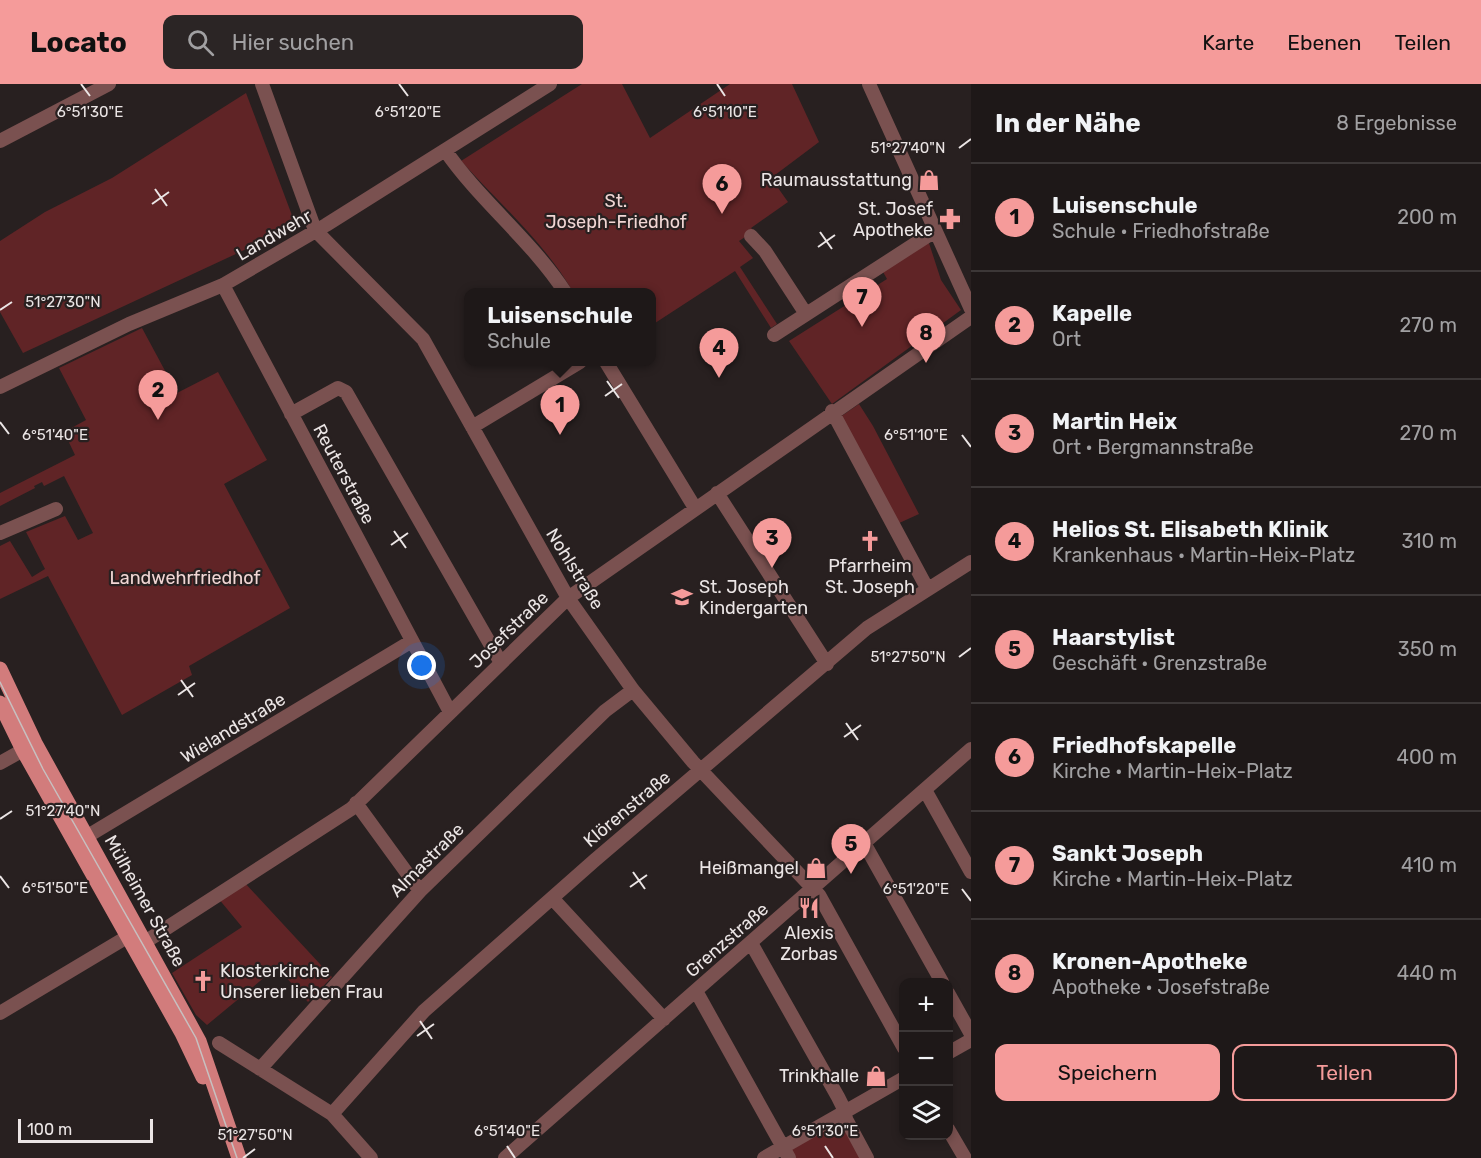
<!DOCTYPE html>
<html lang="de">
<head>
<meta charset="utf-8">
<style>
	:root { --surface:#1e1818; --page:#2b2525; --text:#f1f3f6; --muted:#a1a0a2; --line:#3c3737; --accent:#f59b9a }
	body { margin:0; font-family:Rubik,sans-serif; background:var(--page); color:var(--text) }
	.controls { position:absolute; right:18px; bottom:18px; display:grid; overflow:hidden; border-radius:12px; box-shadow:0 3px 9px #0003 }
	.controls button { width:54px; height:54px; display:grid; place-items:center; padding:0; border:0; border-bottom:2px solid var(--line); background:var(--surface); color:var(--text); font:30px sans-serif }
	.scale { position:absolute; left:18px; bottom:15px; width:135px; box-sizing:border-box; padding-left:6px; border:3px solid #ebe5e5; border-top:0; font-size:16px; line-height:21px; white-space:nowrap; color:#ebe5e5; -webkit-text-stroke:4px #282020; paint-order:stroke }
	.you { position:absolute; left:422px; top:582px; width:21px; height:21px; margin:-15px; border:4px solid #fff; border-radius:50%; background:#1a73e8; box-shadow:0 0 0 9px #1a73e833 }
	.badge { display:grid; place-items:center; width:39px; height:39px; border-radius:50%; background:var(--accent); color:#111; font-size:20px; font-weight:700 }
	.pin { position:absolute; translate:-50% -50px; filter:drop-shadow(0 2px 3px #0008) }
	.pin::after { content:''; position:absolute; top:32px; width:21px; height:18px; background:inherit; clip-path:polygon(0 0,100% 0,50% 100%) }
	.popup { position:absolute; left:464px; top:204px; width:192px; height:78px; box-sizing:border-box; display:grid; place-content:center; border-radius:12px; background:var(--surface); filter:drop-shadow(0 2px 4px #0005); font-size:20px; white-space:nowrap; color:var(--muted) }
	.popup b { font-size:22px; color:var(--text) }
	.popup::after { content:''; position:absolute; left:50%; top:100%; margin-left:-12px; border:12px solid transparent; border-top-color:var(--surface) }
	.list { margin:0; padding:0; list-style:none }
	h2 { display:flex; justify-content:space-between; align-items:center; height:78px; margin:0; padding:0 24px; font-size:26px }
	h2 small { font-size:20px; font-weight:400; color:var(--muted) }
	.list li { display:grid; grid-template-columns:39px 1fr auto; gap:18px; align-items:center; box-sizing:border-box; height:108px; padding:0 24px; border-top:2px solid var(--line) }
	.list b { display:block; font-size:22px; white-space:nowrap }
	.list p { margin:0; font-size:20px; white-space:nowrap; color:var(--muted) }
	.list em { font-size:20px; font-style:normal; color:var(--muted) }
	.actions { display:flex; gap:12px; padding:18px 24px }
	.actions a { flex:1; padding:14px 0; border:2px solid var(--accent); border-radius:12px; text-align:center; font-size:21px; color:var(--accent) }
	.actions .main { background:var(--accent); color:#111 }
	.icon { flex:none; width:33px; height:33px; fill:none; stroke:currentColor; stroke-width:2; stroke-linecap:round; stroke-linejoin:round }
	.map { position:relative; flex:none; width:971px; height:1074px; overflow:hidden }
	header { display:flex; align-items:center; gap:36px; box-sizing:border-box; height:84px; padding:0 30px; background:var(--accent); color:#111 }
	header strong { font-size:28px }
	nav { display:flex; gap:33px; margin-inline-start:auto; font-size:21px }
	.search { width:420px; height:54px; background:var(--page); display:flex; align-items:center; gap:15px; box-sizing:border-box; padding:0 21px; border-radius:12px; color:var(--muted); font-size:22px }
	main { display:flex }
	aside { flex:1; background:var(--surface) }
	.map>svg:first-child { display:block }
	.green { fill:#602426 }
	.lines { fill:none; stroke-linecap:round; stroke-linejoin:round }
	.minor { stroke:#7a5150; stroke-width:14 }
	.major { stroke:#d27c7c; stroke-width:15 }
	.tram { stroke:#c7c0c0; stroke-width:1.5 }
	.ticks { fill:none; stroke:#ebe5e5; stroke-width:2 }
	.labels { text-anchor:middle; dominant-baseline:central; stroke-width:4.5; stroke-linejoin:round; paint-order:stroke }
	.poi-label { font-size:18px; fill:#ebe5e5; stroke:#282020; text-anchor:end }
	.park-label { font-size:18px; fill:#f1d6d4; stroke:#282020 }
	.street-label { font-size:18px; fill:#ebe5e5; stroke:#282020 }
	.ticks-label { font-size:15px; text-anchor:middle; fill:#ebe5e5; stroke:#282020; stroke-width:4.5; stroke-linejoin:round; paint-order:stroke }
</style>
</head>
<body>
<header>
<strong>Locato</strong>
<div class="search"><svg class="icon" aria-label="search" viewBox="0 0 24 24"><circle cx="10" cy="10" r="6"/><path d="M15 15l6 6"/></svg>Hier suchen</div>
<nav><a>Karte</a><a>Ebenen</a><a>Teilen</a></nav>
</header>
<main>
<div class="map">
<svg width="971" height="1074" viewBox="0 0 971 1074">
	<rect width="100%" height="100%" fill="#282020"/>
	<!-- green -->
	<path class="green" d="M582,0H622L650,54L730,0H792L819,58L771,94L788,118L751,144L754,147L739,157L753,174L740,183L777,240L771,244L735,187L652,241V208H573C545,159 499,119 461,77Z
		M246,9L296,142L23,269L0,228V157L45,128L112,94Z
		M928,156L941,196L961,226L832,320L789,257L887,195L882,186Z
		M142,244L177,309L218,288L267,376L224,400L290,524L189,582L192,591L122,631L48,492L0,515V462L10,457L32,493L45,485L26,448L65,432L78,456L93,449L64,392L44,402L42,398L34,402L35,404L0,422V409L75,371L64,348L86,336L59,284Z
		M859,320L873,342L919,430L897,440L840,333Z
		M244,798L332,893L308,918L277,883L207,941L196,931L172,889L242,843L218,814Z
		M845,1027L867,1074H789L783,1063Z"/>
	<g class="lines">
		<!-- minor -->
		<path class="minor" d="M262,0L315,146L423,255L568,514L633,606L693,678L819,811L904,964
			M869,0L971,225
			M0,57L109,0
			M445,66C480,117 531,156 565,208
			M751,152L765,167L806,230
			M223,201L450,628
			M774,251L935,147
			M606,278L695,424
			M0,303L129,240L223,201L326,141L550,0
			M832,327L927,504
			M291,330L338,304L346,308L501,579
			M472,343L580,278
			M717,409L827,580
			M0,449L56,425
			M0,679L32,661
			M925,706L971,788
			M356,719L420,807
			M864,759L942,898
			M81,762L86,753L412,557
			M553,815L664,935
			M751,859L838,1013L845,1027L846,1035L867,1074
			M696,907L789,1074
			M948,909L971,950
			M0,929L122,856L127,854L145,858L351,725L568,514L971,233
			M219,959L332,1030L371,1074
			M948,969L971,956
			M260,985L420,807L605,627L633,606
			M332,1030L424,927L595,776L867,544L971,478
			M948,1045L965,1074
			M505,1074L971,665
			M764,1074L904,994"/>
		<!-- major -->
		<path class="major" d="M0,585L35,659L199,957L239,1074
			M0,619L23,666L182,949L203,993"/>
		<!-- tram -->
		<path class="tram" d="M0,598L43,685L196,954L237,1074"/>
	</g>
	<!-- ticks -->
	<path class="ticks" d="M81,0L90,12M399,0L408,12M717,0L725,12M959,64L971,55M155,105L167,122M152,120L169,108M820,148L832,165M818,163L835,151M0,226L12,218M607,297L619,314M605,312L622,300M0,338L9,350M962,351L971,363M394,447L406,464M391,461L408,449M959,573L971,564M181,596L193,613M178,611L195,599M846,639L858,656M844,653L861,641M0,735L12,727M633,788L645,805M0,792L9,804M630,803L647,791M962,805L971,817M420,937L432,955M417,952L434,940M507,1062L515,1074M825,1062L833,1074M243,1074L255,1065"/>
	<!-- icons -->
	<defs>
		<symbol id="shop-bare" viewBox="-9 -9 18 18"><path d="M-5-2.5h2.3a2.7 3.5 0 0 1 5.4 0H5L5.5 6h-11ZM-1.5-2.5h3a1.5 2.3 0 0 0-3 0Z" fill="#f59b9a" stroke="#282020" stroke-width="2.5" paint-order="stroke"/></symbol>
		<symbol id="pharmacy-bare" viewBox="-9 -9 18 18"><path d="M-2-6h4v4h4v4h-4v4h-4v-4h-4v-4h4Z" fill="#f59b9a" stroke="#282020" stroke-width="2.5" paint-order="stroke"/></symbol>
		<symbol id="church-bare" viewBox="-9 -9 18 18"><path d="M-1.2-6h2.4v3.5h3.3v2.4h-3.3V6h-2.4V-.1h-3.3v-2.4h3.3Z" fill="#f59b9a" stroke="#282020" stroke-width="2.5" paint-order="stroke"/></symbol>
		<symbol id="school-bare" viewBox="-9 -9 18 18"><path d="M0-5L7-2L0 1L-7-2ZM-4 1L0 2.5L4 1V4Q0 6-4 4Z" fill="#f59b9a" stroke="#282020" stroke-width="2.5" paint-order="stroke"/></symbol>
		<symbol id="restaurant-bare" viewBox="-9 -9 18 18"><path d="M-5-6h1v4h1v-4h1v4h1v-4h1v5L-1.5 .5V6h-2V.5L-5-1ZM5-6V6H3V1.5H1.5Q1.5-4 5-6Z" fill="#f59b9a" stroke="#282020" stroke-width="2.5" paint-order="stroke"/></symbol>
	</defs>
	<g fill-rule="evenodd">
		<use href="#shop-bare" x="914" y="81" width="30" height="30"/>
		<use href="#pharmacy-bare" x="935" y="120" width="30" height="30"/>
		<use href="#church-bare" x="855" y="442" width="30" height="30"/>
		<use href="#school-bare" x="667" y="498" width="30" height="30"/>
		<use href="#shop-bare" x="801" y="769" width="30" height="30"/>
		<use href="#restaurant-bare" x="794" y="809" width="30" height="30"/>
		<use href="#church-bare" x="188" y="882" width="30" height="30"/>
		<use href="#shop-bare" x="861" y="977" width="30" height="30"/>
	</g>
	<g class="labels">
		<!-- poi labels -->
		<g class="poi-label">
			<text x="912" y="96">Raumausstattung</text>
			<text x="933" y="125">St. Josef<tspan x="933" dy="21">Apotheke</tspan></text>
			<text x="870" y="482" text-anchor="middle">Pfarrheim<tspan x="870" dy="21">St. Joseph</tspan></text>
			<text x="699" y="503" text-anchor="start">St. Joseph<tspan x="699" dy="21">Kindergarten</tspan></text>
			<text x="799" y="784">Heißmangel</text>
			<text x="809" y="849" text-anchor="middle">Alexis<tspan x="809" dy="21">Zorbas</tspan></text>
			<text x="220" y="887" text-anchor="start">Klosterkirche<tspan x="220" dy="21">Unserer lieben Frau</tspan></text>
			<text x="859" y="992">Trinkhalle</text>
		</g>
		<!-- park labels -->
		<g class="park-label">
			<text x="616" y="117">St.<tspan x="616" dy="21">Joseph-Friedhof</tspan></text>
			<text x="185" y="494">Landwehrfriedhof</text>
		</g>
		<!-- street labels -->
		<g class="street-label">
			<text transform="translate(274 151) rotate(-30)">Landwehr</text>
			<text transform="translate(344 390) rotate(62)">Reuterstraße</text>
			<text transform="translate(575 485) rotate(58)">Nohlstraße</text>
			<text transform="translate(509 546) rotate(-44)">Josefstraße</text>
			<text transform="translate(233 644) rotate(-31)">Wielandstraße</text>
			<text transform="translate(627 725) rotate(-40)">Klörenstraße</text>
			<text transform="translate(427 776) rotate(-45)">Almastraße</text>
			<text transform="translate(145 817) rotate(61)">Mülheimer Straße</text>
			<text transform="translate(727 856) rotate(-41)">Grenzstraße</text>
		</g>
	</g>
	<g class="ticks-label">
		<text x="408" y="33">6°51'20"E</text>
		<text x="725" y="33">6°51'10"E</text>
		<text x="90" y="33">6°51'30"E</text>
		<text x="908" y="69">51°27'40"N</text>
		<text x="63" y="223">51°27'30"N</text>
		<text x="55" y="356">6°51'40"E</text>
		<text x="916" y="356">6°51'10"E</text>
		<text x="908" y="578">51°27'50"N</text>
		<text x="63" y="732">51°27'40"N</text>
		<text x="55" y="809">6°51'50"E</text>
		<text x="916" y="810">6°51'20"E</text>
		<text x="507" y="1052">6°51'40"E</text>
		<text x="825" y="1052">6°51'30"E</text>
		<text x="255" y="1056">51°27'50"N</text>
	</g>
</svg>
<div class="controls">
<button>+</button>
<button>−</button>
<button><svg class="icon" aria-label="layers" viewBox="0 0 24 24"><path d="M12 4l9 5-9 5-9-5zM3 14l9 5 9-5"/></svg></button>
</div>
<div class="scale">100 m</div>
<div class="you"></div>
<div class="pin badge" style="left:560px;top:351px">1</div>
<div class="popup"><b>Luisenschule</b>Schule</div>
<div class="pin badge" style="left:158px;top:336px">2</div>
<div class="pin badge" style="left:772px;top:484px">3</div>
<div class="pin badge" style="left:719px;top:294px">4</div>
<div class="pin badge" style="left:851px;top:790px">5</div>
<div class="pin badge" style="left:722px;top:130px">6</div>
<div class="pin badge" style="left:862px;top:243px">7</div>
<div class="pin badge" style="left:926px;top:279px">8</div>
</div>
<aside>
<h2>In der Nähe<small>8 Ergebnisse</small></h2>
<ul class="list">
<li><span class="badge">1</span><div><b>Luisenschule</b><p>Schule · Friedhofstraße</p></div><em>200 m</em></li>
<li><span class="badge">2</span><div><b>Kapelle</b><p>Ort</p></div><em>270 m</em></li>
<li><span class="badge">3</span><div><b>Martin Heix</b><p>Ort · Bergmannstraße</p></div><em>270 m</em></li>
<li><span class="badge">4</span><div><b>Helios St. Elisabeth Klinik</b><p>Krankenhaus · Martin-Heix-Platz</p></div><em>310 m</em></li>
<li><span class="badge">5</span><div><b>Haarstylist</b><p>Geschäft · Grenzstraße</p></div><em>350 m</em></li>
<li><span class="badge">6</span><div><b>Friedhofskapelle</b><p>Kirche · Martin-Heix-Platz</p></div><em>400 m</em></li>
<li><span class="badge">7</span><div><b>Sankt Joseph</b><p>Kirche · Martin-Heix-Platz</p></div><em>410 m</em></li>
<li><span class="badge">8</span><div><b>Kronen-Apotheke</b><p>Apotheke · Josefstraße</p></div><em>440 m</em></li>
</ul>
<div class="actions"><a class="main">Speichern</a><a>Teilen</a></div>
</aside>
</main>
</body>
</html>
